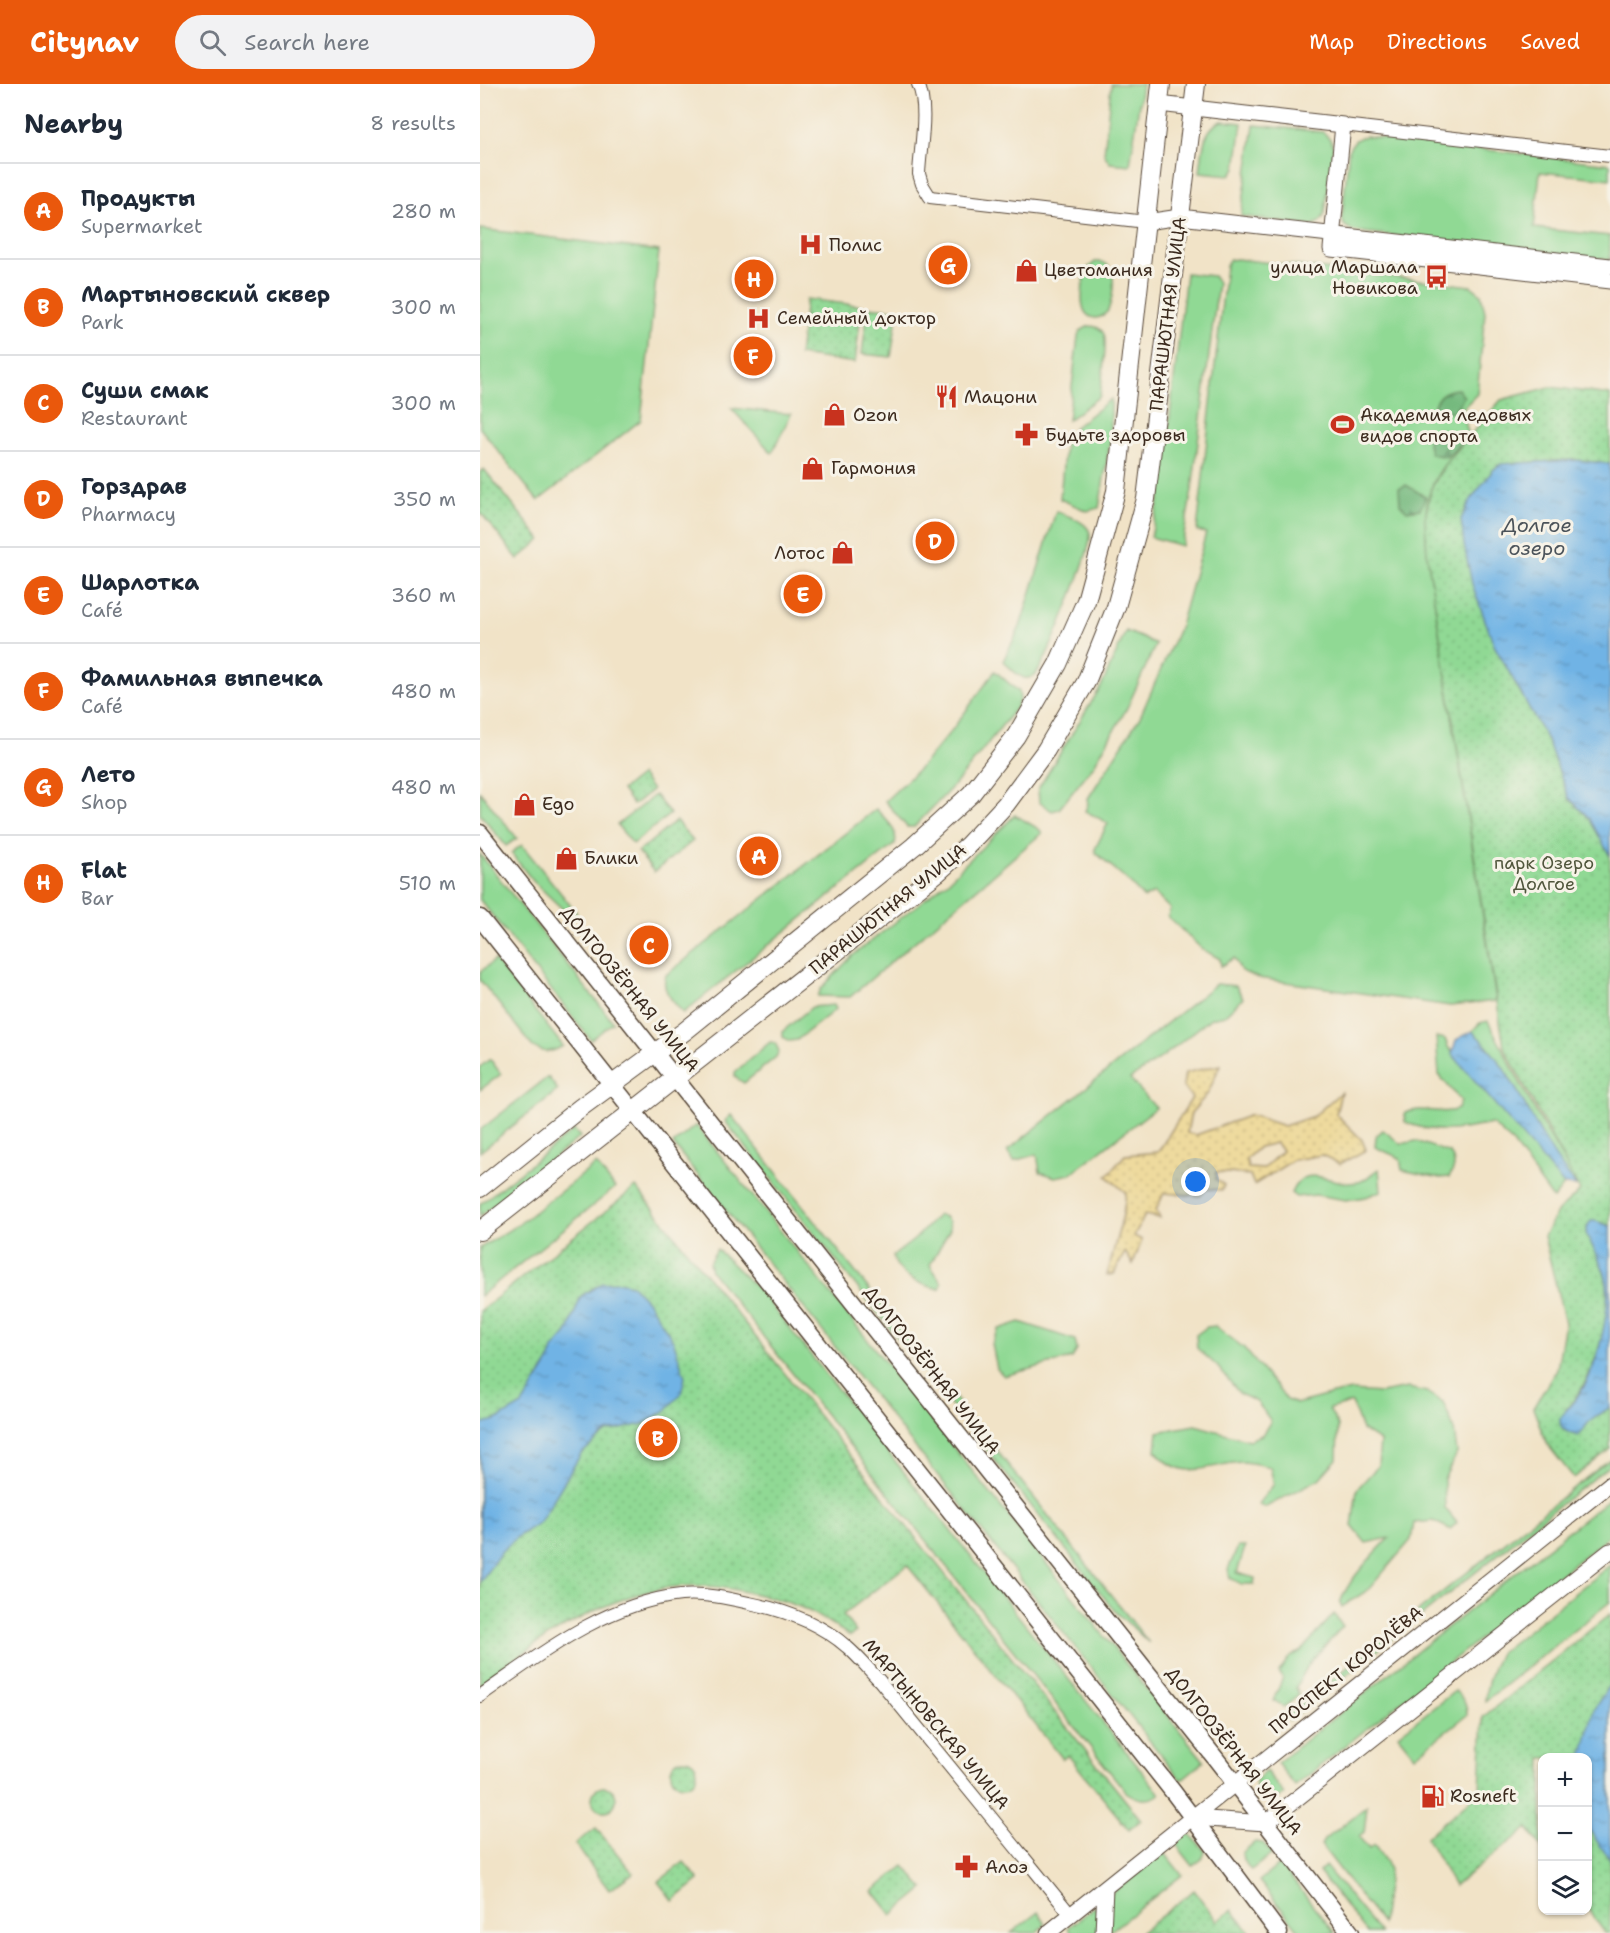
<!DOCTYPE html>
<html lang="en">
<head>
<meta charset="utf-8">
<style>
	:root { --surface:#fff; --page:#f2f2f3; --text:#1f2937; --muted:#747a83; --line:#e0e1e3; --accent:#ea580c }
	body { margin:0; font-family:"Shantell Sans",sans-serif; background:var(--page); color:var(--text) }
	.controls { position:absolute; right:18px; bottom:18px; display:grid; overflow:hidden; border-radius:12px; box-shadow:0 2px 4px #0004 }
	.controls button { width:54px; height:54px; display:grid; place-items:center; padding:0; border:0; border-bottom:2px solid var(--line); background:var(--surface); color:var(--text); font:30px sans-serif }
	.you { position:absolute; left:716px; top:1098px; width:21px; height:21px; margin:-15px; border:4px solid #fff; border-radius:50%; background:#1a73e8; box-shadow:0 0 0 9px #1a73e833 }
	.badge { display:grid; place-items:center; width:39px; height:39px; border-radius:50%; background:var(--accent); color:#fff; font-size:20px; font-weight:700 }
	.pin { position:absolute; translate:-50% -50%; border:3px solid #fff; box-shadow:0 2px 6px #0006 }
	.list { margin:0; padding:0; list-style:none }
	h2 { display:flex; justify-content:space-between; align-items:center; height:78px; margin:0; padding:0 24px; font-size:26px }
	h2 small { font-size:20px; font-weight:400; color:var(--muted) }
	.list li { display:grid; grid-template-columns:39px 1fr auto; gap:18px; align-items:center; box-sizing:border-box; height:96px; padding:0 24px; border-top:2px solid var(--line) }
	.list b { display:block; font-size:22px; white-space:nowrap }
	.list p { margin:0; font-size:20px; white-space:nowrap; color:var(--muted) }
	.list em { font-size:20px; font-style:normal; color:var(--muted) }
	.icon { flex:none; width:33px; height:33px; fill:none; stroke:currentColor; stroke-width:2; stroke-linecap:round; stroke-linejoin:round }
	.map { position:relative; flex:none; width:1130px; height:1849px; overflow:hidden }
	header { display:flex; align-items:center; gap:36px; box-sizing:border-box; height:84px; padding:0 30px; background:var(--accent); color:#fff }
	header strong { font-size:28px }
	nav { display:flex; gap:33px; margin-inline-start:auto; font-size:21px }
	.search { width:420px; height:54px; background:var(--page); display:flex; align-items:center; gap:15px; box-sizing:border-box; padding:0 21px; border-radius:33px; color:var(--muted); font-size:22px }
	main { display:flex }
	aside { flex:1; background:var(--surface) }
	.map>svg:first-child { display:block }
	.green { fill:#90d994; stroke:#668259; stroke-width:1.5 }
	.forest { fill:url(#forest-firs); stroke:#58724e; stroke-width:1.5 }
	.sand { fill:url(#sand-dots); stroke:#94825e; stroke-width:1.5; fill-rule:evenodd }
	.park { fill:url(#park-dots); stroke:#668259; stroke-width:1.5 }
	.water { fill:url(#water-ripples); stroke:#566e82; stroke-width:1.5 }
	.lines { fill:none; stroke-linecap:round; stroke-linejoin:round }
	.minor-casing { stroke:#564637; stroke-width:14 }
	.tertiary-casing { stroke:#564637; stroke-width:17 }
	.secondary-casing { stroke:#564637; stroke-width:19 }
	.primary-casing { stroke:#564637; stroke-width:20 }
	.minor { stroke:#fff; stroke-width:12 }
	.tertiary { stroke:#fff; stroke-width:15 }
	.secondary { stroke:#fff; stroke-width:16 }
	.primary { stroke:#fff; stroke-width:18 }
	.labels { text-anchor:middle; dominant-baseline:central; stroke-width:6; stroke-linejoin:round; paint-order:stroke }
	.poi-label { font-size:18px; fill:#3b2a1e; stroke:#f7f3e8; text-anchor:start }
	.street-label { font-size:18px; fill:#3b2a1e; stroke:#f7f3e8 }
	.park-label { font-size:18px; fill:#50563c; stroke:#f7f3e8 }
	.water-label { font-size:20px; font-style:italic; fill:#4b535a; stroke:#f7f3e8 }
</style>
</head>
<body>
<header>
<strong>Citynav</strong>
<div class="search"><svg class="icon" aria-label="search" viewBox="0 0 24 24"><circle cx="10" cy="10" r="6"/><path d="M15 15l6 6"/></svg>Search here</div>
<nav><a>Map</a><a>Directions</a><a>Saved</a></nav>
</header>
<main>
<aside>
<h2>Nearby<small>8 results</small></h2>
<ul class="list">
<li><span class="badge">A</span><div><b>Продукты</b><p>Supermarket</p></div><em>280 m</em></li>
<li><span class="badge">B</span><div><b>Мартыновский сквер</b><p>Park</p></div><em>300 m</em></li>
<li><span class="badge">C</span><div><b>Суши смак</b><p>Restaurant</p></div><em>300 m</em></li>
<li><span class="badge">D</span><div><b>Горздрав</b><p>Pharmacy</p></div><em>350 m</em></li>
<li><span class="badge">E</span><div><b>Шарлотка</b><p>Café</p></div><em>360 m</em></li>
<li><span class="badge">F</span><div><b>Фамильная выпечка</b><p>Café</p></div><em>480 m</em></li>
<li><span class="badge">G</span><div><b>Лето</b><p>Shop</p></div><em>480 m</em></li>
<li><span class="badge">H</span><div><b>Flat</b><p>Bar</p></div><em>510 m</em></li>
</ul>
</aside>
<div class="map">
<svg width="1130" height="1849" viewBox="0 0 1130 1849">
	<defs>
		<pattern id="forest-firs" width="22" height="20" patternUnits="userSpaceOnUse" patternTransform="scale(1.5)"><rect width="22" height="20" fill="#74b97e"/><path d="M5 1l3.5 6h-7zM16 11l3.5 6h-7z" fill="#609767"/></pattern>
		<pattern id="sand-dots" width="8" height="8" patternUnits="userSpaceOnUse" patternTransform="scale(1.5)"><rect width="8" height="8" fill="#eeda9e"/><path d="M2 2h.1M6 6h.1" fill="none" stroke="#cdbb88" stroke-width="1.8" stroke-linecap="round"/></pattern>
		<pattern id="park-dots" width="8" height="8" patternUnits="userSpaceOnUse" patternTransform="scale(1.5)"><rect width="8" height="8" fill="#90d994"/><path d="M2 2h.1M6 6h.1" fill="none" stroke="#7dba7f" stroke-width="1.8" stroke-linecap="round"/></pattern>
		<pattern id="water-ripples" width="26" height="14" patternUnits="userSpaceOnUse" patternTransform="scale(1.5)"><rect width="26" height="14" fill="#70b3e5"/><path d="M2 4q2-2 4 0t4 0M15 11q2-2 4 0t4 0" fill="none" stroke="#5d92b9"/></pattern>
	</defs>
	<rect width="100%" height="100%" fill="#f7f3e8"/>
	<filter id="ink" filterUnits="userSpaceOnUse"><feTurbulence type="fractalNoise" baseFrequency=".0167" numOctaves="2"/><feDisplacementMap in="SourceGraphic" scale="12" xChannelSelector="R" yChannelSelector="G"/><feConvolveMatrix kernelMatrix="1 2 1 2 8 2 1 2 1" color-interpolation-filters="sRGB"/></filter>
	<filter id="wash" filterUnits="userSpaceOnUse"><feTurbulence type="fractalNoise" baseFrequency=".008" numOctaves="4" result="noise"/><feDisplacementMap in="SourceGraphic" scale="24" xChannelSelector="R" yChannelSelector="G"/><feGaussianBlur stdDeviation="1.35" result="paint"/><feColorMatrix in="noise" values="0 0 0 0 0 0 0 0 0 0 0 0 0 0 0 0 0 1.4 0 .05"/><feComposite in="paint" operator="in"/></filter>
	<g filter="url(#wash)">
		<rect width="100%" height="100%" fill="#f1e3c7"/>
		<!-- green -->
		<path class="green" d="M631,0H662L650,81L630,79L624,70Z
			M742,37L762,39L756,84L750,91L720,88C723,69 721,45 742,37Z
			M774,41L843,48L851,56L853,63L845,128C843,137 838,140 829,142L761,132Z
			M885,52L1130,80V95L1060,88L1054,144L1130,152V176L873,147L864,141L862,134L869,65C873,58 876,54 885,52Z
			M0,145L179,167L161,336L58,417L0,344Z
			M757,175L991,202L1001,210L1005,228L997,310L982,325L989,352C975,368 958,384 951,405C943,425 946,449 947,470L1016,917L970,922L778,894L761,887L754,874L741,882L740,875L722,865L688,833L690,825L674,809L664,814L645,794L616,769L615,765L628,739L605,727L608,720L607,716L660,633L700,542L726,449L717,447L746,182L749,176Z
			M615,178C641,175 633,212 628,227C624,231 621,234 615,234C595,232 603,197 607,185Z
			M706,189L733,192L738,199L712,406L702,462L671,453L682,403Z
			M609,242C615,242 621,244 624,250C628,259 621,300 620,312L588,336L598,252L600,247Z
			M631,315V352L619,424L607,427L580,415L585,358L595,343Z
			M251,324L311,330L292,369Z
			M576,427C587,432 607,437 610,449C614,462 567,577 556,590C555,591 550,594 548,594C540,596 529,582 523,577L540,543Z
			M646,547L676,560L647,624L614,681L579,725L572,727L559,718L558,705L622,601Z
			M515,587L539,608L540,615L535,625L478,697L434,743H427L405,717L439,685L472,646Z
			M0,708L37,754L26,762L0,730Z
			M175,711L190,730L153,760L137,741Z
			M396,725C405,735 419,745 415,760L203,929C194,918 180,906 186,891Z
			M535,731L559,745L562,749L370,913L338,912L341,905L372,872L468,797Z
			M42,761L96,828V831L93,835L53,797L31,769Z
			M0,770L133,938L111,956L0,816Z
			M15,876L83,962C71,969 63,970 52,962L0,896V888Z
			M736,900L756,902L763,914L745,931L731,934L685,971L650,995L676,1024L590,1090L575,1093L560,1088L557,1070L534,1077L527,1067Z
			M354,921L356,925L317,956L309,957L303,953V947L332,923Z
			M1008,937C1036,990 1062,1044 1095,1094L1096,1102C1087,1089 1077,1077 1069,1063C1045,1025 1026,978 992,947L1000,939Z
			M956,953L965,955L968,963L1084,1101L1073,1115L1032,1058L1012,1040C982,1046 954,1051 925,1038V1029C942,1021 961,1032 978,1025L981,1017L959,991Z
			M290,958L295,959L299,967L296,973L264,999L255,993V988Z
			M10,975L21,990L0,1006V983Z
			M68,993L78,1006L0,1068V1046Z
			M251,1031L669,1559L634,1526L245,1037Z
			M216,1041L724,1677L701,1696L193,1060Z
			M94,1046L100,1053L0,1132V1120Z
			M903,1046L921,1060L936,1057L970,1069C976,1079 975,1084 969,1093L960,1094L922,1086L920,1074L895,1063L896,1052Z
			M116,1080L135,1104L0,1212V1164L39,1140Z
			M899,1085L901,1107L886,1113L866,1116L836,1111L816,1113L811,1109C826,1075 853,1104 879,1098C887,1096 892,1088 899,1085Z
			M458,1131L465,1133L469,1138L470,1145L450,1181L462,1199L460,1205C443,1202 416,1191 413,1172L435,1155Z
			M237,1165L279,1206L680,1710C668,1718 658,1716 646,1708L231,1187L229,1179Z
			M540,1238L595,1256L597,1266L592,1274L524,1292L517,1285L512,1260L519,1245Z
			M735,1242L764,1264L807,1316L816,1320L853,1310L872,1307L901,1309L928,1304L947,1308L963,1318L974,1345L977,1369L964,1395L965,1424L977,1439L970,1445L953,1437L934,1439L931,1456L888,1506L862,1523L860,1519C869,1494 891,1474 909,1454L886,1459L872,1442L877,1405L898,1382L900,1357L882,1346L872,1319L849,1325L858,1342L857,1375L839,1395L786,1423L778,1420L794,1400L790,1383C781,1381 771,1378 762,1378C729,1380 702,1400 676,1367L678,1348L715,1341L769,1356L782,1351L791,1337L777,1318L760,1310L737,1282L717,1264L716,1251L727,1243Z
			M1130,1375V1381L809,1637L805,1633Z
			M1130,1414V1451L815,1702L797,1679Z
			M758,1463H765L757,1489L775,1494L774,1500H762L750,1494L748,1485Z
			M1130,1481V1518L1005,1617C1006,1599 1011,1585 1020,1569Z
			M854,1530L863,1542L829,1580L816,1603L819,1611L804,1623L793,1617L803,1594L799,1588L810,1572L820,1568Z
			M975,1607C983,1614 987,1620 987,1631L935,1672L918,1651Z
			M786,1687L804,1710L792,1718C782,1717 774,1706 776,1696Z
			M887,1722L884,1749L879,1753L889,1765L894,1761L906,1778L909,1786L902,1840L841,1761L844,1756Z
			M707,1750L711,1751L725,1767L722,1775L713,1782L695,1759Z
			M775,1758L783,1759L792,1770L771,1786L763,1776L762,1769Z
			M684,1768L702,1791L628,1849H591L588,1844Z
			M800,1780L855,1849H821L779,1797Z
			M845,1782L900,1849H887L839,1788Z
			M558,1828L564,1836L565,1841L556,1849H531Z"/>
		<!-- forest -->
		<path class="forest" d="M978,305L984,313L974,327L962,328L954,321C959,310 966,306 978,305Z
			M957,346L973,347L979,355L978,363L967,373L951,370C946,358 947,354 957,346Z
			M926,401L946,413L940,425L927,427L920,420L919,404Z"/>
		<!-- sand -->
		<path class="sand" d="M740,981L728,1009L711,1029L707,1049L716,1051L771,1031L804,1042L834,1032L861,1008L856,1030L882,1056L886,1066L860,1080L842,1071L813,1076L774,1101L770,1091L736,1088V1095L744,1101L742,1106L727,1105L720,1112L684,1109L676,1126L680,1134L665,1131L654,1152L662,1156L653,1180L645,1168L634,1190L627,1191L643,1131L646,1109L627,1092L645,1071L678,1068L712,1014L703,1002L705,989ZM796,1059L802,1067L783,1085L768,1084L766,1075L779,1063Z"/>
		<!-- park -->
		<path class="park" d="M326,215L382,222L375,279L319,271Z
			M388,223L418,226L411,273L382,270Z
			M1070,303L1130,311V380L1095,376L1021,380L1013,386L985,426L1014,561L1067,656L1089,714L1109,734L1130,772V1142L1120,1138L1107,1144L1106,1149C1113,1165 1125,1183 1127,1201C1130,1240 1113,1298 1086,1325L1098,1352L1109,1338L1130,1323V1365L1094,1394L1067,1360L1053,1324L1077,1285L1085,1239L1064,1152L1078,1127L1100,1107L1024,963L947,470L945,434L951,405L965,380L1021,316Z
			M4,385L61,456L38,475L0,428V388Z
			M161,691L172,706L153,721L142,706Z
			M196,737L213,757L174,788L158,768Z
			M156,1103L661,1736L649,1746L588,1671L583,1675L427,1481L363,1531L376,1548L370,1552C359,1545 347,1537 335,1530C316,1520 293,1513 271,1509C249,1504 225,1500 203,1502C154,1505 108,1528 67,1553C44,1567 22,1585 0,1601V1227Z
			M1130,1530V1849H1125L1108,1825V1674H1062V1764L1048,1744L974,1802L946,1753L1000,1708L1003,1633Z
			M191 1688a13 13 0 1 1 26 0a13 13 0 1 1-26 0Z
			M112 1715a12 12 0 1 1 24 0a12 12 0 1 1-24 0Z
			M116,1744L153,1789L129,1806L95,1760Z
			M204,1778L219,1796L193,1817L178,1798Z
			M424,1782L444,1805L412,1831L393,1807Z
			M714,1806L737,1837L752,1826L771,1849H660Z"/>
		<!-- water -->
		<path class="water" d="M1095,376L1130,380V772L1109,734L1089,714L1067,656L1014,561L992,500L984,461L981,435L992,414L1013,386L1021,380Z
			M992,947C1027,978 1045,1025 1069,1063C1077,1077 1087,1089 1096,1102L1084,1101L972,970L976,956Z
			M1111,1137H1115L1130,1142V1323L1109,1338L1098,1352C1089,1348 1079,1347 1080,1335C1086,1325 1095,1317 1102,1306C1117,1283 1130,1228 1127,1200C1125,1183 1113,1165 1106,1149L1108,1141Z
			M137,1198L152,1201L168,1218L193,1256L205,1293L201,1310L185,1327L163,1340L127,1348L101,1370L60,1438L37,1453L21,1468L0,1498V1340L16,1336L42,1321L69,1278L73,1265L87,1249L101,1212L122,1199Z
			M1130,1600V1776L1108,1744V1674L1102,1673L1114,1625Z"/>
	</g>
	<g filter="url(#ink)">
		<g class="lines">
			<defs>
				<path id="minor" d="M438,0C449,24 440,64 439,90L442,100L450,113L666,138
					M863,41L1130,72
					M0,1612C60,1570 125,1519 201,1511C224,1509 247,1514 269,1519C304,1526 340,1539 367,1563C379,1573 388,1585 399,1596L591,1831"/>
				<path id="tertiary" d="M679,20L863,41L851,165L1130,197
					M666,138L700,133L1130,182
					M713,1734L786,1739L1130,1467
					M568,1849L1130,1400
					M623,1849L625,1804"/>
				<path id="secondary" d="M0,749L736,1675L871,1849
					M0,834L694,1709L799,1849"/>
				<path id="primary" d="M0,1104L100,1024L205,947L434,762L491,710L536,652L578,580L606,517L636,407L681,0
					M0,1147L457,789L487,762L526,720L566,666L606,598L636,523L666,415L716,0"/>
			</defs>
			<!-- minor casing -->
			<use href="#minor" class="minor-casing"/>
			<!-- tertiary casing -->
			<use href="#tertiary" class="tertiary-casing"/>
			<!-- secondary casing -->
			<use href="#secondary" class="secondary-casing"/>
			<!-- primary casing -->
			<use href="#primary" class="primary-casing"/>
			<!-- minor -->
			<use href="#minor" class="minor"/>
			<!-- tertiary -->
			<use href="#tertiary" class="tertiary"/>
			<!-- secondary -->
			<use href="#secondary" class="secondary"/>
			<!-- primary -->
			<use href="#primary" class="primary"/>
		</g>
	</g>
	<!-- icons -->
	<defs>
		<symbol id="hospital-bare" viewBox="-9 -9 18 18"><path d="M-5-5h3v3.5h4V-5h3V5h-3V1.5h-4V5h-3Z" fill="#c8321e" stroke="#f7f3e8" stroke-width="2.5" paint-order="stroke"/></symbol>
		<symbol id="shop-bare" viewBox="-9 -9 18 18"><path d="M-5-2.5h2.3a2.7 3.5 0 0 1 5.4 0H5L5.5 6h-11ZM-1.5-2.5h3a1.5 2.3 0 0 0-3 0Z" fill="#c8321e" stroke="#f7f3e8" stroke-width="2.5" paint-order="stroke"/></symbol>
		<symbol id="bus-bare" viewBox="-9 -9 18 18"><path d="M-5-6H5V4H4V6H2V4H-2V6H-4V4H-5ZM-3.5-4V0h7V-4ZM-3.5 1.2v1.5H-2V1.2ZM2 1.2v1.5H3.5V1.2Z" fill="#c8321e" stroke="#f7f3e8" stroke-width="2.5" paint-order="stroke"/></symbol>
		<symbol id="restaurant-bare" viewBox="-9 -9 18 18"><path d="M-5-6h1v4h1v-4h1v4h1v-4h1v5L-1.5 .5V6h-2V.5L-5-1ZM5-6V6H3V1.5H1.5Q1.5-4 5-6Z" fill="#c8321e" stroke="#f7f3e8" stroke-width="2.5" paint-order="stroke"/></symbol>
		<symbol id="stadium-bare" viewBox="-9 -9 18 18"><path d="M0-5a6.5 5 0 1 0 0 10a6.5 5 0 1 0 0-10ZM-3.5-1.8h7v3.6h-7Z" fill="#c8321e" stroke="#f7f3e8" stroke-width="2.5" paint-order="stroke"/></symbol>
		<symbol id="pharmacy-bare" viewBox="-9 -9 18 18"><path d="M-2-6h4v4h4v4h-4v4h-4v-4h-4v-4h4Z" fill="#c8321e" stroke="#f7f3e8" stroke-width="2.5" paint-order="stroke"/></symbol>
		<symbol id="fuel-bare" viewBox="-9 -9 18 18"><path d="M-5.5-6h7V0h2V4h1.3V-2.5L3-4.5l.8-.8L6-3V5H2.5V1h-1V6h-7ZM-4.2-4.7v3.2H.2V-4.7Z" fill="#c8321e" stroke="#f7f3e8" stroke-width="2.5" paint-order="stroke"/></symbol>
	</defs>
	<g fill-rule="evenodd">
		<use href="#hospital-bare" x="314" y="144" width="33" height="33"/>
		<use href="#shop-bare" x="530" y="170" width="33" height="33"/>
		<use href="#bus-bare" x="940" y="176" width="33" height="33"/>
		<use href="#hospital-bare" x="262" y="218" width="33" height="33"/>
		<use href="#restaurant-bare" x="450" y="296" width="33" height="33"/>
		<use href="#shop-bare" x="338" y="314" width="33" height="33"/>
		<use href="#stadium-bare" x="846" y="324" width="33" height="33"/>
		<use href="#pharmacy-bare" x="530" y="334" width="33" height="33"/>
		<use href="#shop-bare" x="316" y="368" width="33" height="33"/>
		<use href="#shop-bare" x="346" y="452" width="33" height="33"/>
		<use href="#shop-bare" x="28" y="704" width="33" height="33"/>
		<use href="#shop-bare" x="70" y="758" width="33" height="33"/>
		<use href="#fuel-bare" x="936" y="1696" width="33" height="33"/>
		<use href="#pharmacy-bare" x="470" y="1766" width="33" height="33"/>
	</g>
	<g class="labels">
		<!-- poi labels -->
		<g class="poi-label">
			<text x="349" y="161">Полис</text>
			<text x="938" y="183" text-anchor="end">улица Маршала<tspan x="938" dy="21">Новикова</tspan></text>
			<text x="564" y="186">Цветомания</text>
			<text x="297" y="234">Семейный доктор</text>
			<text x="484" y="313">Мацони</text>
			<text x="373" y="331">Ozon</text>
			<text x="880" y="331">Академия ледовых<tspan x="880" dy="21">видов спорта</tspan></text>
			<text x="565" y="351">Будьте здоровы</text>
			<text x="351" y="384">Гармония</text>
			<text x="345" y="469" text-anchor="end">Лотос</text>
			<text x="62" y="720">Ego</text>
			<text x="104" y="774">Блики</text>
			<text x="970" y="1712">Rosneft</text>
			<text x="505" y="1783">Алоэ</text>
		</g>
		<!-- street labels -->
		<g class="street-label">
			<text transform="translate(688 230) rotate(-83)">ПАРАШЮТНАЯ УЛИЦА</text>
			<text transform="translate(408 825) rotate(-39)">ПАРАШЮТНАЯ УЛИЦА</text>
			<text transform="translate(150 905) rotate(51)">ДОЛГООЗЁРНАЯ УЛИЦА</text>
			<text transform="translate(452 1286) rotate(52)">ДОЛГООЗЁРНАЯ УЛИЦА</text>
			<text transform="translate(866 1586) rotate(-39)">ПРОСПЕКТ КОРОЛЁВА</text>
			<text transform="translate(456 1640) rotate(50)">МАРТЫНОВСКАЯ УЛИЦА</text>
			<text transform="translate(754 1667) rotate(52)">ДОЛГООЗЁРНАЯ УЛИЦА</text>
		</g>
		<!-- park labels -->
		<g class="park-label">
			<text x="1064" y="779">парк Озеро<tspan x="1064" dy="21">Долгое</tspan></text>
		</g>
		<!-- water labels -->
		<g class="water-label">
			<text x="1057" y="441">Долгое<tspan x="1057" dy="23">озеро</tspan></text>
		</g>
	</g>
</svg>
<div class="controls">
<button>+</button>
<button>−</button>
<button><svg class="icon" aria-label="layers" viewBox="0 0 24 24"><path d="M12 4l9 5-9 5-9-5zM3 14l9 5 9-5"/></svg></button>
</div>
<div class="you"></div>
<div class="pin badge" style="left:279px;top:772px">A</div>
<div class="pin badge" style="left:178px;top:1354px">B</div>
<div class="pin badge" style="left:169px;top:861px">C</div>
<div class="pin badge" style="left:455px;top:457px">D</div>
<div class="pin badge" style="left:323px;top:510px">E</div>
<div class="pin badge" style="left:273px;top:272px">F</div>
<div class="pin badge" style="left:468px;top:181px">G</div>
<div class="pin badge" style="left:274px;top:195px">H</div>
</div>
</main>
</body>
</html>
